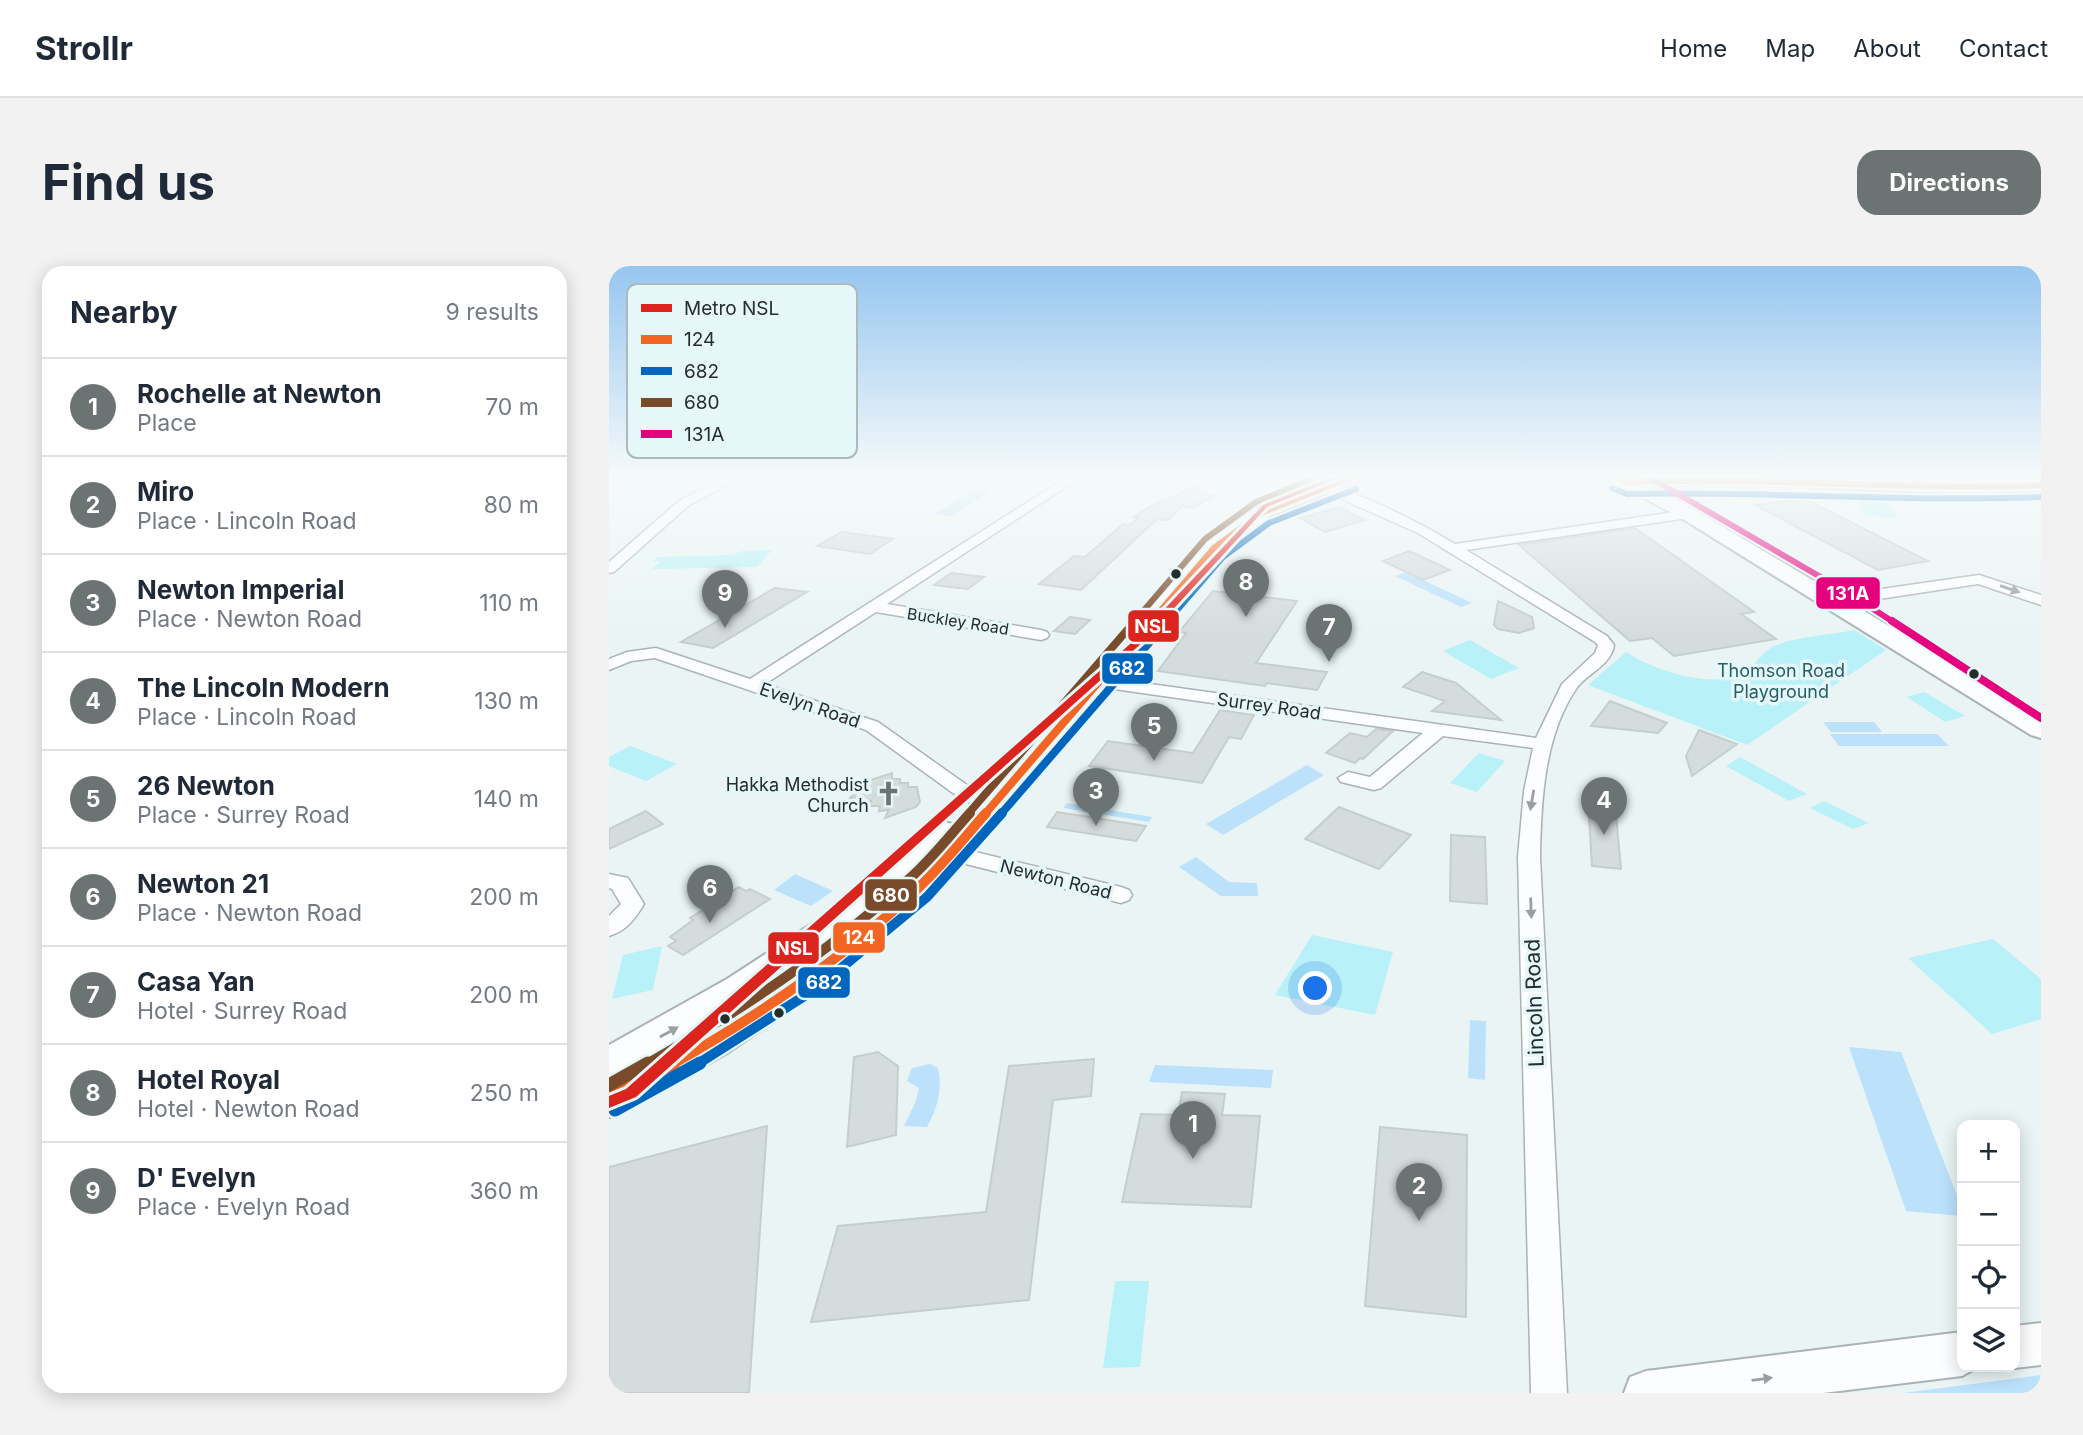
<!DOCTYPE html>
<html lang="en">
<head>
<meta charset="utf-8">
<style>
	:root { --surface:#fff; --page:#f2f2f3; --text:#1f2937; --muted:#747a83; --line:#e0e1e3; --accent:#6b7373 }
	body { margin:0; font-family:Inter,sans-serif; background:var(--page); color:var(--text) }
	.controls { position:absolute; right:21px; bottom:21px; display:grid; overflow:hidden; border-radius:14px; box-shadow:0 4px 18px #0003 }
	.controls button { width:63px; height:63px; display:grid; place-items:center; padding:0; border:0; border-bottom:2px solid var(--line); background:var(--surface); color:var(--text); font:35px sans-serif }
	.you { position:absolute; left:707px; top:723px; width:24px; height:24px; margin:-18px; border:5px solid #fff; border-radius:50%; background:#1a73e8; box-shadow:0 0 0 10px #1a73e833 }
	.badge { display:grid; place-items:center; width:46px; height:46px; border-radius:50%; background:var(--accent); color:#fff; font-size:23px; font-weight:700 }
	.pin { position:absolute; translate:-50% -58px; filter:drop-shadow(0 2px 4px #0008) }
	.pin::after { content:''; position:absolute; top:37px; width:24px; height:21px; background:inherit; clip-path:polygon(0 0,100% 0,50% 100%) }
	.list { margin:0; padding:0; list-style:none }
	h2 { display:flex; justify-content:space-between; align-items:center; height:91px; margin:0; padding:0 28px; font-size:30px }
	h2 small { font-size:23px; font-weight:400; color:var(--muted) }
	.list li { display:grid; grid-template-columns:46px 1fr auto; gap:21px; align-items:center; box-sizing:border-box; height:98px; padding:0 28px; border-top:2px solid var(--line) }
	.list b { display:block; font-size:26px; white-space:nowrap }
	.list p { margin:0; font-size:23px; white-space:nowrap; color:var(--muted) }
	.list em { font-size:23px; font-style:normal; color:var(--muted) }
	.icon { flex:none; width:38px; height:38px; fill:none; stroke:currentColor; stroke-width:2; stroke-linecap:round; stroke-linejoin:round }
	.map { position:relative; flex:none; width:1432px; height:1127px; overflow:hidden; border-radius:21px }
	header { display:flex; align-items:center; gap:42px; box-sizing:border-box; height:98px; padding:0 35px; background:var(--surface); border-bottom:2px solid var(--line) }
	header strong { font-size:33px }
	nav { display:flex; gap:38px; margin-inline-start:auto; font-size:24px }
	.intro { display:flex; align-items:center; justify-content:space-between; box-sizing:border-box; height:168px; padding:0 42px }
	h1 { margin:0; font-size:49px }
	.button { padding:18px 32px; border-radius:21px; background:var(--accent); color:#fff; font-size:24px; font-weight:700 }
	main { display:flex; gap:42px; padding:0 42px }
	aside { flex:1; background:var(--surface); border-radius:21px; box-shadow:0 4px 18px #0003 }
	.map>svg:first-child { display:block }
	.green { fill:#b8f1f7 }
	.water { fill:#bce1fb }
	.building { fill:#d5dcdc; stroke:#c6cecd; stroke-width:2 }
	.lines { fill:none; stroke-linecap:round; stroke-linejoin:round }
	.minor-casing { stroke:#abb3b3; stroke-width:3 }
	.tertiary-casing { stroke:#abb3b3; stroke-width:4 }
	.primary-casing { stroke:#abb3b3; stroke-width:4 }
	.minor { fill:#fcfdfe; fill-rule:evenodd }
	.tertiary { fill:#fcfdfe; fill-rule:evenodd }
	.primary { fill:#fcfdfe; fill-rule:evenodd }
	.bus-1-far3-casing { stroke:#e6f7f9; stroke-width:10 }
	.bus-1-far2-casing { stroke:#e6f7f9; stroke-width:12 }
	.bus-1-far1-casing { stroke:#e6f7f9; stroke-width:15 }
	.bus-1-casing { stroke:#e6f7f9; stroke-width:18 }
	.bus-2-far3-casing { stroke:#e6f7f9; stroke-width:10 }
	.bus-2-far2-casing { stroke:#e6f7f9; stroke-width:12 }
	.bus-2-far1-casing { stroke:#e6f7f9; stroke-width:15 }
	.bus-2-casing { stroke:#e6f7f9; stroke-width:18 }
	.bus-3-far3-casing { stroke:#e6f7f9; stroke-width:10 }
	.bus-3-far2-casing { stroke:#e6f7f9; stroke-width:12 }
	.bus-3-far1-casing { stroke:#e6f7f9; stroke-width:15 }
	.bus-3-casing { stroke:#e6f7f9; stroke-width:18 }
	.bus-4-far1-casing { stroke:#e6f7f9; stroke-width:10 }
	.bus-4-casing { stroke:#e6f7f9; stroke-width:12 }
	.bus-1-far3 { stroke:#f26522; stroke-width:6 }
	.bus-1-far2 { stroke:#f26522; stroke-width:8 }
	.bus-1-far1 { stroke:#f26522; stroke-width:10 }
	.bus-1 { stroke:#f26522; stroke-width:13 }
	.bus-2-far3 { stroke:#0065bd; stroke-width:6 }
	.bus-2-far2 { stroke:#0065bd; stroke-width:8 }
	.bus-2-far1 { stroke:#0065bd; stroke-width:10 }
	.bus-2 { stroke:#0065bd; stroke-width:13 }
	.bus-3-far3 { stroke:#7a4b2a; stroke-width:6 }
	.bus-3-far2 { stroke:#7a4b2a; stroke-width:8 }
	.bus-3-far1 { stroke:#7a4b2a; stroke-width:10 }
	.bus-3 { stroke:#7a4b2a; stroke-width:13 }
	.bus-4-far1 { stroke:#e5007d; stroke-width:6 }
	.bus-4 { stroke:#e5007d; stroke-width:8 }
	.metro-1-casing { stroke:#e6f7f9; stroke-width:6 }
	.metro-1 { fill:#dc241f; fill-rule:evenodd }
	.oneway { fill:#9c9fa0 }
	.bus-dot { fill:#262d2d; stroke:#e6f7f9; stroke-width:2.5 }
	.labels { text-anchor:middle; dominant-baseline:central; stroke-width:7; stroke-linejoin:round; paint-order:stroke }
	.far-street-label { font-size:16px; fill:#262d2d; stroke:#e6f7f9 }
	.park-label { font-size:18px; fill:#265f64; stroke:#e6f7f9 }
	.street-label { font-size:18px; fill:#262d2d; stroke:#e6f7f9 }
	.poi-label { font-size:18px; fill:#262d2d; stroke:#e6f7f9; text-anchor:end }
	.near-street-label { font-size:21px; fill:#262d2d; stroke:#e6f7f9 }
	.key { fill:#e6f7f9; stroke:#acbabc; stroke-width:2 }
	.key-label { font-size:19px; fill:#262d2d }
	.line-badge { stroke:#e6f7f9; stroke-width:2.5 }
	.badge-label { font-size:19px; text-anchor:middle; font-weight:bold; fill:#fff }
</style>
</head>
<body>
<header>
<strong>Strollr</strong>
<nav><a>Home</a><a>Map</a><a>About</a><a>Contact</a></nav>
</header>
<div class="intro"><h1>Find us</h1><a class="button">Directions</a></div>
<main>
<aside>
<h2>Nearby<small>9 results</small></h2>
<ul class="list">
<li><span class="badge">1</span><div><b>Rochelle at Newton</b><p>Place</p></div><em>70 m</em></li>
<li><span class="badge">2</span><div><b>Miro</b><p>Place · Lincoln Road</p></div><em>80 m</em></li>
<li><span class="badge">3</span><div><b>Newton Imperial</b><p>Place · Newton Road</p></div><em>110 m</em></li>
<li><span class="badge">4</span><div><b>The Lincoln Modern</b><p>Place · Lincoln Road</p></div><em>130 m</em></li>
<li><span class="badge">5</span><div><b>26 Newton</b><p>Place · Surrey Road</p></div><em>140 m</em></li>
<li><span class="badge">6</span><div><b>Newton 21</b><p>Place · Newton Road</p></div><em>200 m</em></li>
<li><span class="badge">7</span><div><b>Casa Yan</b><p>Hotel · Surrey Road</p></div><em>200 m</em></li>
<li><span class="badge">8</span><div><b>Hotel Royal</b><p>Hotel · Newton Road</p></div><em>250 m</em></li>
<li><span class="badge">9</span><div><b>D' Evelyn</b><p>Place · Evelyn Road</p></div><em>360 m</em></li>
</ul>
</aside>
<div class="map">
<svg width="1432" height="1127" viewBox="0 0 1432 1127">
	<rect width="100%" height="100%" fill="#eaf4f5"/>
	<!-- green -->
	<path class="green" d="M1245,230L1276,232L1289,252L1257,250Z
		M163,284L148,301L43,303L52,295H44L48,291L123,289L133,285Z
		M1245,364L1277,384L1138,479L979,419L1017,386C1043,404 1102,423 1132,408C1147,401 1150,385 1170,378C1193,370 1221,369 1245,364Z
		M861,374L910,402L882,413L834,385Z
		M1315,426L1356,450L1336,456L1298,431Z
		M21,480L68,498L37,515L0,500V491Z
		M870,487L896,495L868,526L841,517Z
		M1131,491L1198,528L1180,535L1117,500Z
		M1215,535L1260,557L1244,563L1201,542Z
		M703,669L784,686L766,749L666,729Z
		M1384,673L1432,713V753L1383,768L1299,692Z
		M53,680L44,724L3,733L14,689Z
		M506,1015H540L531,1101L494,1102Z"/>
	<!-- water -->
	<path class="water" d="M366,224L381,226L341,250L325,248Z
		M797,306L863,337L852,341L786,310Z
		M1214,456H1265L1273,466H1222Z
		M1221,468H1328L1340,480H1230Z
		M698,499L715,509L614,569L597,558Z
		M458,537L543,551L540,556L454,542Z
		M587,591L620,616L648,617L649,630H612L570,601Z
		M186,608L224,625L202,640L165,624Z
		M861,754L877,755L876,814L859,812Z
		M1240,781L1292,786L1353,942V950L1297,945Z
		M321,798L329,802C334,822 328,844 318,861L295,860L307,835L310,822L298,815L303,802Z
		M546,799L664,804L662,822L540,816Z
		M1432,1109V1127H1294Z"/>
	<!-- building -->
	<path class="building" d="M592,218L587,226L606,230L583,242L573,240L559,254L548,253L472,324L430,318L465,290L476,291L514,258L521,259L529,251H525L540,241Z
		M1195,232L1257,264L1319,295L1269,304L1146,239Z
		M730,241L756,254L716,266L691,252Z
		M1026,262L1145,346L1132,348L1167,373L1065,390L1043,372L1021,375L910,279Z
		M233,266L284,273L261,288L208,280Z
		M800,285L841,304L814,314L774,295Z
		M342,307L375,311L359,323L325,319Z
		M166,322L198,326L104,382L72,376Z
		M604,325L688,335L647,397L718,406L708,424L658,417L656,420L549,405L577,367L570,366Z
		M889,335L923,351L925,362L910,367L889,363L885,359Z
		M461,351L481,354L466,368L445,365Z
		M813,406L847,417L892,454L823,445L836,435L794,421Z
		M1001,435L1058,457L1049,467L982,460Z
		M611,444L645,449L632,473L620,471L593,517L480,500L499,475L584,487Z
		M767,463L784,465L754,493L751,492L746,497L717,487L741,467L758,471Z
		M1090,464L1128,478L1083,510L1077,490Z
		M283,507V513H291V517H299V521H308L311,536L307,541L276,552L280,544L270,545L271,540H261L262,535L252,536L254,531L241,532L255,516Z
		M979,535L1006,538L1012,603L983,600Z
		M730,541L802,569L770,603L696,573Z
		M37,545L54,558L0,583V563Z
		M448,546L537,560L527,575L438,561Z
		M842,569L876,571L878,638L841,635Z
		M130,621L137,625L141,623L161,633L74,689L59,680L67,675L61,671L84,654L81,652Z
		M269,786L289,800L287,869L238,881L245,791Z
		M485,793L482,830L444,834L420,1034L202,1056L229,960L377,946L400,800Z
		M573,826L616,828L613,849L651,850L642,941L513,936L532,848L569,849Z
		M158,860L140,1127H0V901Z
		M771,861L858,869L857,1051L756,1040Z"/>
	<g class="lines">
		<defs>
			<path id="minor" d="M117,211H132L79,240L5,306L0,307V296L71,234Z
				M458,211H472L278,338L432,364L438,366L440,369L438,372L432,374L267,346L156,418L269,456L369,527L393,533L396,537L393,541L386,543L355,535L257,464L46,392L22,395L0,404V393L18,386L47,382L141,413Z
				M700,214C745,223 806,254 846,278L1079,244L1085,248L1079,252L857,284L998,370L1005,379C1002,400 978,407 967,423C935,470 932,536 931,591L958,1127H922L909,591L915,525L924,482L834,470L772,522L765,524L732,516L729,512L739,506L761,511L814,467L491,421L482,416L491,411L927,472L953,418L986,387L989,379L986,376L809,267L712,224L696,221V215Z
				M1370,309L1432,329V339L1369,318L1224,340L1216,335L1224,330Z
				M341,580L512,621L520,624L523,629L520,634L512,637L333,592L330,587L333,582Z
				M0,608L19,612L35,638C26,653 17,665 0,670V650L12,638L3,623L0,622Z"/>
			<path id="tertiary" d="M1369,211H1388L1408,221L1400,226L1371,214Z
				M1432,1057V1099L1406,1102L1402,1101H1406V1060Z
				M1353,1066V1101H1369L1353,1110L1214,1127H1015L1021,1111L1037,1105Z"/>
			<path id="primary" d="M725,211H752L750,215L661,250L613,287L323,630L215,722L118,787L16,846L0,851V779L118,713L204,657L284,593L319,558L331,555L343,558L345,561L597,277L647,242Z
				M1000,211H1206L1329,216L1432,213V225C1302,232 1172,213 1042,220L1083,242L1432,451V472L1422,469L1069,250L1002,215Z"/>
		</defs>
		<!-- minor casing -->
		<use href="#minor" class="minor-casing"/>
		<!-- tertiary casing -->
		<use href="#tertiary" class="tertiary-casing"/>
		<!-- primary casing -->
		<use href="#primary" class="primary-casing"/>
		<!-- minor -->
		<use href="#minor" class="minor"/>
		<!-- tertiary -->
		<use href="#tertiary" class="tertiary"/>
		<!-- primary -->
		<use href="#primary" class="primary"/>
		<defs>
			<path id="bus-1-far3" d="M1009,211L1018,216C1156,211 1294,224 1432,219
				M541,357L605,282L654,246L743,211"/>
			<path id="bus-1-far2" d="M376,548L542,355"/>
			<path id="bus-1-far1" d="M62,799C149,750 236,691 309,622C334,599 355,572 377,547"/>
			<path id="bus-1" d="M0,833L65,797"/>
			<path id="bus-2-far3" d="M1003,222L1018,228C1156,225 1294,236 1432,231
				M557,357L614,291L660,257L747,223"/>
			<path id="bus-2-far2" d="M392,548L559,355"/>
			<path id="bus-2-far1" d="M87,799L208,722L318,631L393,547"/>
			<path id="bus-2" d="M6,844L91,797"/>
			<path id="bus-3-far3" d="M524,357L596,273L647,236L707,211"/>
			<path id="bus-3-far2" d="M359,548L526,355"/>
			<path id="bus-3-far1" d="M36,799C130,746 219,687 299,614C322,594 341,569 361,547"/>
			<path id="bus-3" d="M0,819L39,797"/>
			<path id="bus-4-far1" d="M1040,211L1239,327L1286,357"/>
			<path id="bus-4" d="M1283,355L1432,452"/>
		</defs>
		<!-- bus-1-far3 casing -->
		<use href="#bus-1-far3" class="bus-1-far3-casing"/>
		<!-- bus-1-far2 casing -->
		<use href="#bus-1-far2" class="bus-1-far2-casing"/>
		<!-- bus-1-far1 casing -->
		<use href="#bus-1-far1" class="bus-1-far1-casing"/>
		<!-- bus-1 casing -->
		<use href="#bus-1" class="bus-1-casing"/>
		<!-- bus-2-far3 casing -->
		<use href="#bus-2-far3" class="bus-2-far3-casing"/>
		<!-- bus-2-far2 casing -->
		<use href="#bus-2-far2" class="bus-2-far2-casing"/>
		<!-- bus-2-far1 casing -->
		<use href="#bus-2-far1" class="bus-2-far1-casing"/>
		<!-- bus-2 casing -->
		<use href="#bus-2" class="bus-2-casing"/>
		<!-- bus-3-far3 casing -->
		<use href="#bus-3-far3" class="bus-3-far3-casing"/>
		<!-- bus-3-far2 casing -->
		<use href="#bus-3-far2" class="bus-3-far2-casing"/>
		<!-- bus-3-far1 casing -->
		<use href="#bus-3-far1" class="bus-3-far1-casing"/>
		<!-- bus-3 casing -->
		<use href="#bus-3" class="bus-3-casing"/>
		<!-- bus-4-far1 casing -->
		<use href="#bus-4-far1" class="bus-4-far1-casing"/>
		<!-- bus-4 casing -->
		<use href="#bus-4" class="bus-4-casing"/>
		<!-- bus-1-far3 -->
		<use href="#bus-1-far3" class="bus-1-far3"/>
		<!-- bus-1-far2 -->
		<use href="#bus-1-far2" class="bus-1-far2"/>
		<!-- bus-1-far1 -->
		<use href="#bus-1-far1" class="bus-1-far1"/>
		<!-- bus-1 -->
		<use href="#bus-1" class="bus-1"/>
		<!-- bus-2-far3 -->
		<use href="#bus-2-far3" class="bus-2-far3"/>
		<!-- bus-2-far2 -->
		<use href="#bus-2-far2" class="bus-2-far2"/>
		<!-- bus-2-far1 -->
		<use href="#bus-2-far1" class="bus-2-far1"/>
		<!-- bus-2 -->
		<use href="#bus-2" class="bus-2"/>
		<!-- bus-3-far3 -->
		<use href="#bus-3-far3" class="bus-3-far3"/>
		<!-- bus-3-far2 -->
		<use href="#bus-3-far2" class="bus-3-far2"/>
		<!-- bus-3-far1 -->
		<use href="#bus-3-far1" class="bus-3-far1"/>
		<!-- bus-3 -->
		<use href="#bus-3" class="bus-3"/>
		<!-- bus-4-far1 -->
		<use href="#bus-4-far1" class="bus-4-far1"/>
		<!-- bus-4 -->
		<use href="#bus-4" class="bus-4"/>
		<defs>
			<path id="metro-1" d="M723,211H731L658,241L535,375L27,831L0,842V830L17,823L529,371L654,239Z"/>
		</defs>
		<!-- metro-1 casing -->
		<use href="#metro-1" class="metro-1-casing"/>
		<!-- metro-1 -->
		<use href="#metro-1" class="metro-1"/>
	</g>
	<!-- one-way arrows -->
	<defs><path id="oneway-solid" d="M-6-.8H1V-3.2L6.5 0L1 3.2V.8H-6Z" transform="scale(1.75)"/></defs>
	<g class="oneway">
		<use href="#oneway-solid" transform="translate(1401 323) rotate(19)"/>
		<use href="#oneway-solid" transform="translate(923 534) rotate(100)"/>
		<use href="#oneway-solid" transform="translate(922 642) rotate(88)"/>
		<use href="#oneway-solid" transform="translate(60 766) rotate(-29)"/>
		<use href="#oneway-solid" transform="translate(1153 1113) rotate(-7)"/>
	</g>
	<!-- sky -->
	<linearGradient id="sky" x2="0" y2="1"><stop stop-color="#96c6f0"/><stop offset="0.57" stop-color="#f6fafa"/><stop offset="1" stop-color="#f6fafa" stop-opacity="0"/></linearGradient>
	<rect width="1432" height="369" fill="url(#sky)"/>
	<!-- icons -->
	<defs>
		<symbol id="church-bare" viewBox="-9 -9 18 18"><path d="M-1.2-6h2.4v3.5h3.3v2.4h-3.3V6h-2.4V-.1h-3.3v-2.4h3.3Z" fill="#6b7373" stroke="#e6f7f9" stroke-width="2.5" paint-order="stroke"/></symbol>
	</defs>
	<g fill-rule="evenodd">
		<use href="#church-bare" x="262" y="510" width="35" height="35"/>
	</g>
	<!-- markers -->
	<g class="bus-dot">
		<circle cx="567" cy="308" r="6"/>
		<circle cx="1365" cy="408" r="6"/>
		<circle cx="170" cy="747" r="6"/>
		<circle cx="116" cy="753" r="6"/>
	</g>
	<g class="labels">
		<!-- far-street labels -->
		<g class="far-street-label">
			<text transform="translate(349 355) rotate(9)">Buckley Road</text>
		</g>
		<!-- park labels -->
		<g class="park-label">
			<text x="1172" y="404">Thomson Road<tspan x="1172" dy="21">Playground</tspan></text>
		</g>
		<!-- street labels -->
		<g class="street-label">
			<text transform="translate(201 439) rotate(19)">Evelyn Road</text>
			<text transform="translate(660 440) rotate(8)">Surrey Road</text>
			<text transform="translate(447 613) rotate(14)">Newton Road</text>
		</g>
		<!-- poi labels -->
		<g class="poi-label">
			<text x="260" y="518">Hakka Methodist<tspan x="260" dy="21">Church</tspan></text>
		</g>
		<!-- near-street labels -->
		<g class="near-street-label">
			<text transform="translate(925 737) rotate(-92)">Lincoln Road</text>
		</g>
	</g>
	<!-- legend -->
	<rect x="18" y="18" width="230" height="174" rx="10" class="key"/>
	<rect x="32" y="38" width="31" height="8" fill="#dc241f"/>
	<rect x="32" y="69" width="31" height="9" fill="#f26522"/>
	<rect x="32" y="101" width="31" height="8" fill="#0065bd"/>
	<rect x="32" y="132" width="31" height="9" fill="#7a4b2a"/>
	<rect x="32" y="164" width="31" height="8" fill="#e5007d"/>
	<g class="key-label">
		<text x="75" y="49">Metro NSL</text>
		<text x="75" y="80">124</text>
		<text x="75" y="112">682</text>
		<text x="75" y="143">680</text>
		<text x="75" y="175">131A</text>
	</g>
	<g class="line-badge">
		<rect x="1206" y="310" width="66" height="34" rx="7" fill="#e5007d"/>
		<rect x="518" y="343" width="53" height="34" rx="7" fill="#dc241f"/>
		<rect x="492" y="386" width="53" height="33" rx="7" fill="#0065bd"/>
		<rect x="255" y="612" width="54" height="34" rx="7" fill="#7a4b2a"/>
		<rect x="223" y="655" width="54" height="33" rx="7" fill="#f26522"/>
		<rect x="158" y="665" width="53" height="34" rx="7" fill="#dc241f"/>
		<rect x="188" y="700" width="54" height="33" rx="7" fill="#0065bd"/>
	</g>
	<g class="badge-label">
		<text x="1239" y="334">131A</text>
		<text x="544" y="367">NSL</text>
		<text x="518" y="409">682</text>
		<text x="282" y="636">680</text>
		<text x="250" y="678">124</text>
		<text x="185" y="689">NSL</text>
		<text x="215" y="723">682</text>
	</g>
</svg>
<div class="controls">
<button>+</button>
<button>−</button>
<button><svg class="icon" aria-label="locate" viewBox="0 0 24 24"><circle cx="12" cy="12" r="6"/><path d="M12 2v4M12 18v4M2 12h4M18 12h4"/></svg></button>
<button><svg class="icon" aria-label="layers" viewBox="0 0 24 24"><path d="M12 4l9 5-9 5-9-5zM3 14l9 5 9-5"/></svg></button>
</div>
<div class="you"></div>
<div class="pin badge" style="left:584px;top:893px">1</div>
<div class="pin badge" style="left:810px;top:955px">2</div>
<div class="pin badge" style="left:487px;top:560px">3</div>
<div class="pin badge" style="left:995px;top:569px">4</div>
<div class="pin badge" style="left:545px;top:495px">5</div>
<div class="pin badge" style="left:101px;top:657px">6</div>
<div class="pin badge" style="left:720px;top:396px">7</div>
<div class="pin badge" style="left:637px;top:351px">8</div>
<div class="pin badge" style="left:116px;top:362px">9</div>
</div>
</main>
</body>
</html>
